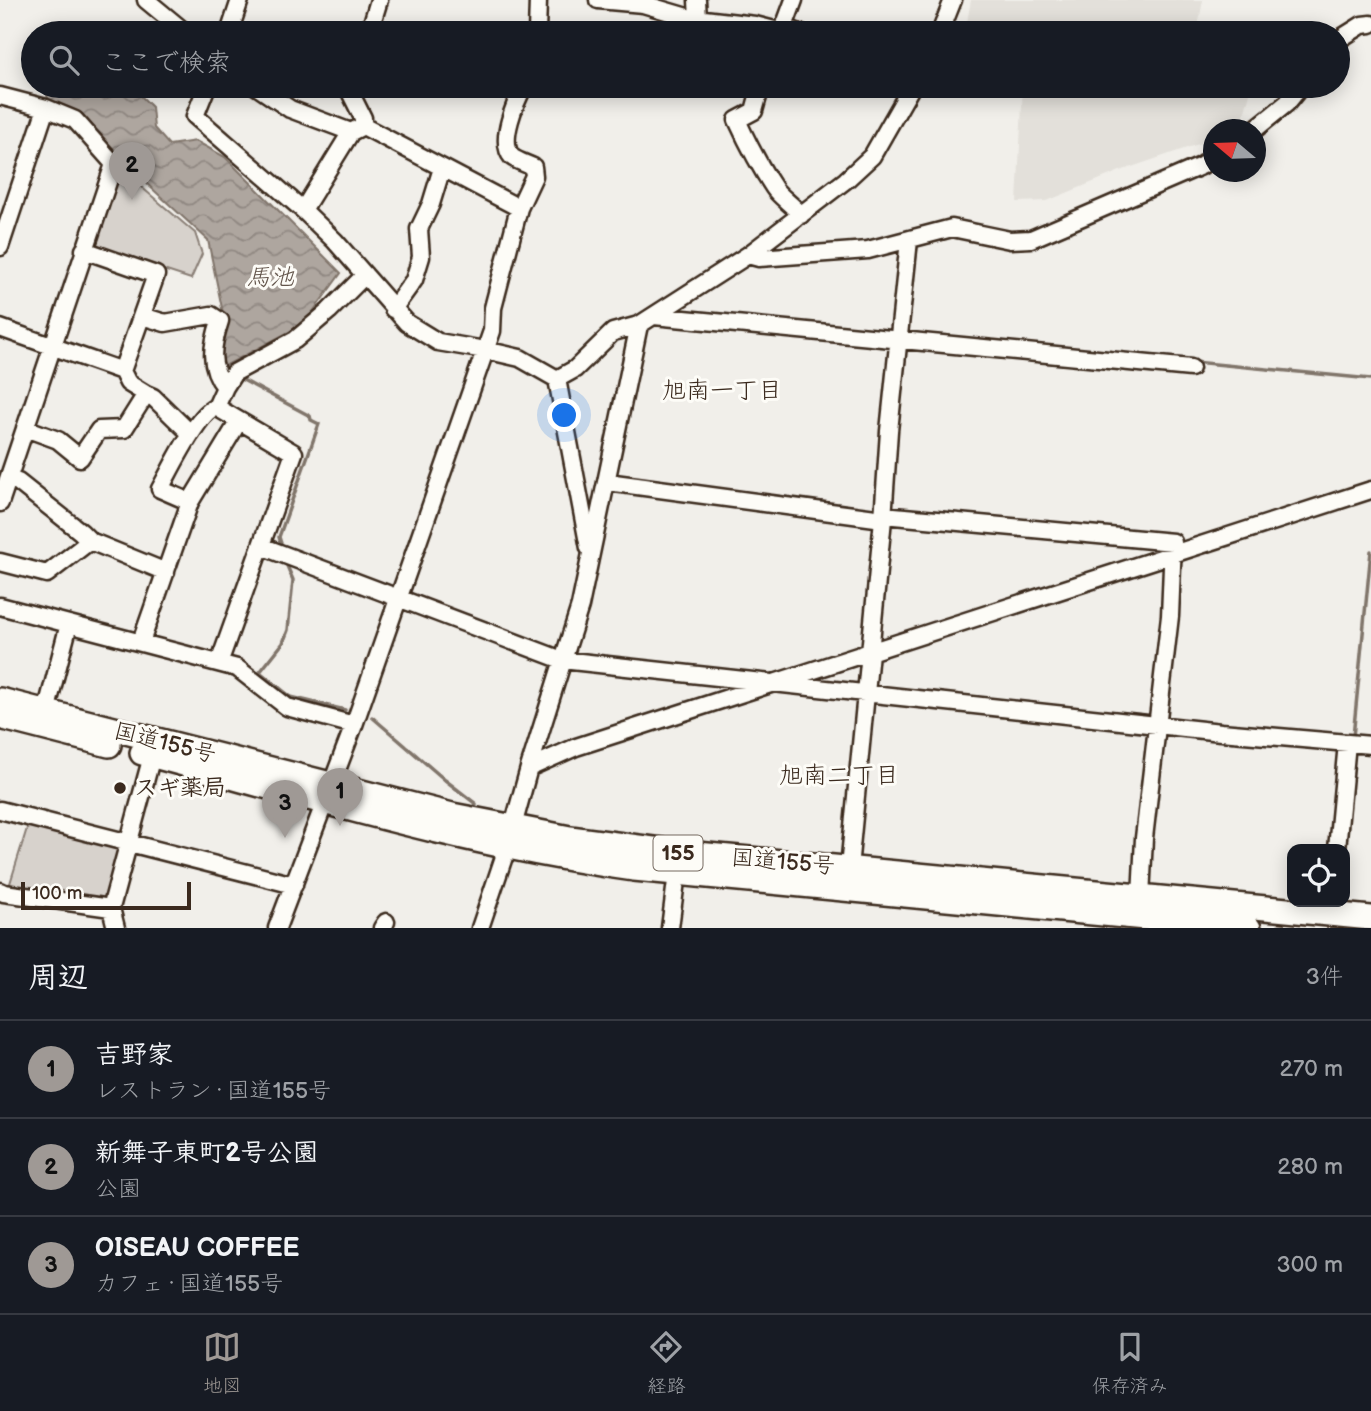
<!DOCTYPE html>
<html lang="ja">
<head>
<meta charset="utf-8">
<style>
	:root { --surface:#171b24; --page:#242831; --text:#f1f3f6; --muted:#9ea1a6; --line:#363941; --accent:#9f9995 }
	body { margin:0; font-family:"Balsamiq Sans","Klee One",sans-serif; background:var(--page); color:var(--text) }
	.controls { position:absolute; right:21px; bottom:21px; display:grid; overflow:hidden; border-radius:14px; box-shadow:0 4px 18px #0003 }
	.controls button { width:63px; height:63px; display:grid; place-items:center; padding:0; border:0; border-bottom:2px solid var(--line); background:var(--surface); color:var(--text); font:35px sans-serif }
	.compass { position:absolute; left:1203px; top:119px; width:63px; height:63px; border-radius:50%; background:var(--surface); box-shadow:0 4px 18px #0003; rotate:289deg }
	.scale { position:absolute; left:21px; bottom:18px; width:170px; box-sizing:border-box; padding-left:7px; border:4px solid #3b2a1e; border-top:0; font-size:19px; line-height:24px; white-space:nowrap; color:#3b2a1e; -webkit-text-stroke:5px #fdfcf7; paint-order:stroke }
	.you { position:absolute; left:565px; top:416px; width:24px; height:24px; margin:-18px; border:5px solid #fff; border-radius:50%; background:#1a73e8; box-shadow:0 0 0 10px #1a73e833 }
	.badge { display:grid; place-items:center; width:46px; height:46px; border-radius:50%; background:var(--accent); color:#111; font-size:23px; font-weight:700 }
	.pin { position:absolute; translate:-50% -58px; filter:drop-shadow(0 2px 4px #0008) }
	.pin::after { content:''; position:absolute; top:37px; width:24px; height:21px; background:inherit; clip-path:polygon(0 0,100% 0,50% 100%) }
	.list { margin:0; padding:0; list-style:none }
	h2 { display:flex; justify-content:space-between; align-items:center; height:91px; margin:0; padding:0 28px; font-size:30px }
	h2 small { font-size:23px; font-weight:400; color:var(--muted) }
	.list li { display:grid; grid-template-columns:46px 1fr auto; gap:21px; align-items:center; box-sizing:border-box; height:98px; padding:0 28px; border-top:2px solid var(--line) }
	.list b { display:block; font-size:26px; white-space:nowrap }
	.list p { margin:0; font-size:23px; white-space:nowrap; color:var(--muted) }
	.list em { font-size:23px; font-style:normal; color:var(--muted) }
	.icon { flex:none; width:38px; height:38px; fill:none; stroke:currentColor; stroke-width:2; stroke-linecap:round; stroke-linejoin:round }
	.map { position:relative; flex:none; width:1371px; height:928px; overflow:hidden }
	.search { position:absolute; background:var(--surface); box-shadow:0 4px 18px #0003; left:21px; right:21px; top:21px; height:77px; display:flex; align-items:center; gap:18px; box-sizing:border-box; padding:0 24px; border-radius:38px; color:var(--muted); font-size:26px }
	.sheet { height:385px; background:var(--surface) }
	nav { display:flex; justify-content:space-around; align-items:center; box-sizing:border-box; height:98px; border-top:2px solid var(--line); background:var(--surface); font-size:19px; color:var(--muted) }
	nav a { display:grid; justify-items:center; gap:4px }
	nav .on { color:var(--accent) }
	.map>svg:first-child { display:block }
	.built { fill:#e3e0da }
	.green { fill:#d7d2cc; stroke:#897e75; stroke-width:2 }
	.water { fill:url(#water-waves); stroke:#80746b; stroke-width:2 }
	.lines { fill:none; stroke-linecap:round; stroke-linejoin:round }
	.stream { stroke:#80746b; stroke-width:3.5 }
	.minor-casing { stroke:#3b2a1e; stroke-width:21 }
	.highway-casing { stroke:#3b2a1e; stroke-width:28 }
	.minor { stroke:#fdfcf7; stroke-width:16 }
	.highway { stroke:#fdfcf7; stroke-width:23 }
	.poi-dot { fill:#3b2a1e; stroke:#fdfcf7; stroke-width:2.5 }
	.labels { text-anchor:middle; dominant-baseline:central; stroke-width:6; stroke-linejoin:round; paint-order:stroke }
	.shield { fill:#fdfcf7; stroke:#75695f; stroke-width:2 }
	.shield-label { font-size:21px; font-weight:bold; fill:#3b2a1e }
	.street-label { font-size:23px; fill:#3b2a1e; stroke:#fdfcf7 }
	.poi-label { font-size:23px; font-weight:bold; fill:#3b2a1e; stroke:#fdfcf7; text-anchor:start }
	.water-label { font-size:24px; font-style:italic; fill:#63554b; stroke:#fdfcf7 }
	.neighbourhood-label { font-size:24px; fill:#3b2a1e; stroke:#fdfcf7 }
</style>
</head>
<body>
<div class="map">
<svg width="1371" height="928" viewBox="0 0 1371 928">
	<defs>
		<pattern id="water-waves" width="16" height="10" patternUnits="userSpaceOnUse" patternTransform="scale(1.75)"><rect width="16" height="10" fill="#aea69f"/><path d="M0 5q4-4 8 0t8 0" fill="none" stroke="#8f8781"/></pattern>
	</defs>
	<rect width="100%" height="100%" fill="#f1efea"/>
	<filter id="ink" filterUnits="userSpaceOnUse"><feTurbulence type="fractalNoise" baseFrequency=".0143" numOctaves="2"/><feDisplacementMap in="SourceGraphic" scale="14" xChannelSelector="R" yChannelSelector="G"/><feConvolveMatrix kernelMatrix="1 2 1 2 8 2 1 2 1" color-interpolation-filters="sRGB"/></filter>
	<g filter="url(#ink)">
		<!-- built -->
		<path class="built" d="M971,0H1203L1197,33H965Z
			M1023,86H1252L1240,129L1214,130L1213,139L1120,171L1047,201L1017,202Z"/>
		<!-- green -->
		<path class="green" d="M118,167L195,233L202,254L191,279L90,246Z
			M28,825L116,848L119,854L107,899L99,903L8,890Z"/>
		<!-- water -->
		<path class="water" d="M44,86H131L152,107L154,128L169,145L196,141L225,157L341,273L304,324L219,369L224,318L208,240L71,114L50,104Z"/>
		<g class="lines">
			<!-- stream -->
			<path class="stream" d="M913,279L917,246L924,243
				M1194,362L1371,379
				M238,374L241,379L310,416L311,420L319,424L279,537L283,550
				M285,561L293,580L288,630L283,643L260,672L291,697L345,710
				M372,717L445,780L476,804
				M1353,737L1371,551"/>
			<defs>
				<path id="minor" d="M146,0L186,33
					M598,0L643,4L687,17L755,25L778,31L784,27L800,33
					M697,0L698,19
					M784,27L794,0
					M229,33L240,0
					M369,33L379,0
					M537,33L538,0
					M940,33L953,0
					M1338,40L1362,25L1371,24
					M207,86L195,116L303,210L335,241L407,323L438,342L485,350L520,358L557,379
					M256,86L290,109L351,132
					M354,86L351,94L363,118V126
					M761,86L754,111L737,120C748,144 760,167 774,188C779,196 793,205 801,215
					M0,96L46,108L75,120L114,164L0,503
					M363,126L519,208
					M1254,130L1287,103L1301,86
					M303,210L351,132L361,127
					M0,247L46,108
					M748,255L759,258L868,250L952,228L1010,240L1031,239L1201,166L1214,157
					M393,309L414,280L421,257L419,229L431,204L442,168
					M142,316L165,323L211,315L220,321C212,345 208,366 225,387
					M654,316L1191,368
					M0,328L122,371L156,275L84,250
					M557,379L575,369L613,332L639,325L748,255L846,180L872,156L912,86
					M557,379L589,548
					M146,394L153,397L191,434
					M25,428L58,440L80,458L99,430L124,429L146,394L128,383L122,371
					M9,479L18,482L81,532L90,541L166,572
					M607,482L883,519
					M190,502L160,489C170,471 198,412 216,407
					M883,515L1173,542L1170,616L1144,838L1141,897
					M261,546L562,660L1221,732L1371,745
					M0,562L47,574L90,541
					M0,606L237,668L287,707L354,725
					M141,642L190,502L239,421
					M219,663L294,453L216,407L225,387L234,373L295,340L329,311L365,275
					M46,712L69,624
					M529,768L576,747L1371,490
					M0,810L294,885
					M1337,849L1347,743
					M849,868L883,519L889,431L909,240
					M0,891L4,893L111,908
					M116,928L111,908L152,756
					M277,928L354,725L492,331L493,308L519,208L534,176L533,167C527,164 517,161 512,157C498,141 516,101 524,86
					M382,928L386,922
					M480,928L507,848L529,768L580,606L639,325
					M670,928L677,873"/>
				<path id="highway" d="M0,700L452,815L570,838L676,852L1371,918
					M0,717L109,745
					M142,753C305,796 467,846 634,869L1249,928"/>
			</defs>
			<!-- minor casing -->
			<use href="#minor" class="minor-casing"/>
			<!-- highway casing -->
			<use href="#highway" class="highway-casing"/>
			<!-- minor -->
			<use href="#minor" class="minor"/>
			<!-- highway -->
			<use href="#highway" class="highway"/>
		</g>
	</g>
	<!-- markers -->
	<circle class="poi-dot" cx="120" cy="788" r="7"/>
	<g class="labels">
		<!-- shield labels -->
		<rect class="shield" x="653.5" y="835.5" width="49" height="35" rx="5"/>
		<g class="shield-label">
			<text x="678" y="853">155</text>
		</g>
		<!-- street labels -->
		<g class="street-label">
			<text transform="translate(165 743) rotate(14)">国道155号</text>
			<text transform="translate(783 862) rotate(5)">国道155号</text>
		</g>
		<!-- poi labels -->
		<g class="poi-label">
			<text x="134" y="788">スギ薬局</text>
		</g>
		<!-- water labels -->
		<g class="water-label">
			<text x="270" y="277">馬池</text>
		</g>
		<!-- neighbourhood labels -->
		<g class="neighbourhood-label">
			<text x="722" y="390">旭南一丁目</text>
			<text x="839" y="775">旭南二丁目</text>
		</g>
	</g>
</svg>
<div class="controls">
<button><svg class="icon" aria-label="locate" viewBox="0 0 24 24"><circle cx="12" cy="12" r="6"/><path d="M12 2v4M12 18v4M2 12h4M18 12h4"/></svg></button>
</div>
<svg class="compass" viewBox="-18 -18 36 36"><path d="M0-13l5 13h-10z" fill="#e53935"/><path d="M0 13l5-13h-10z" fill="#9ea1a6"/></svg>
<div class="scale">100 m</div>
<div class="you"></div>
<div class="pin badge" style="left:340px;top:826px">1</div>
<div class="pin badge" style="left:132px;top:200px">2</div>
<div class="pin badge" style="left:285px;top:838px">3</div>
<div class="search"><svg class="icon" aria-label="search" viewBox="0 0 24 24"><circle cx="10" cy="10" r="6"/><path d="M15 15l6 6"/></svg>ここで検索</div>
</div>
<section class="sheet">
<h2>周辺<small>3件</small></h2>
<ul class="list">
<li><span class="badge">1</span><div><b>吉野家</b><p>レストラン · 国道155号</p></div><em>270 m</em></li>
<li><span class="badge">2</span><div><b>新舞子東町2号公園</b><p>公園</p></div><em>280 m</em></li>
<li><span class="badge">3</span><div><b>OISEAU COFFEE</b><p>カフェ · 国道155号</p></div><em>300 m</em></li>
</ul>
</section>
<nav>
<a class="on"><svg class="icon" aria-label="map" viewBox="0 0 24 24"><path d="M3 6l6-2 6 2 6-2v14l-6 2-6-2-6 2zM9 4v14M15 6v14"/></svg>地図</a>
<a><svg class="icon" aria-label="directions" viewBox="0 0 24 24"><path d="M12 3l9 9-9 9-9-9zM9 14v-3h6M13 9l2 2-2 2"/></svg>経路</a>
<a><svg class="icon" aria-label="saved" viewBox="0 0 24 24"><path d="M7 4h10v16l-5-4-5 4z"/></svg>保存済み</a>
</nav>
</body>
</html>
